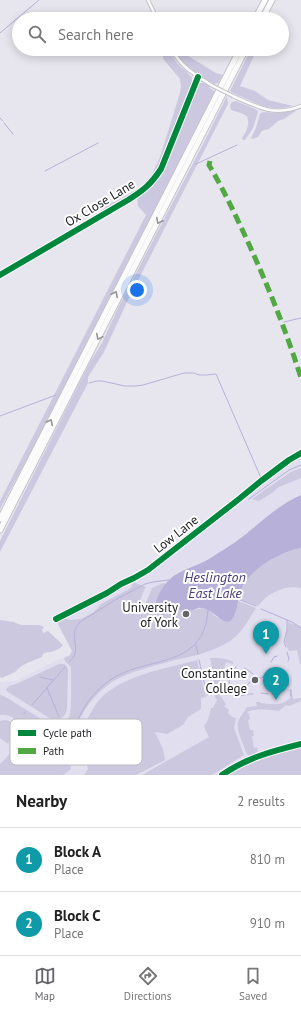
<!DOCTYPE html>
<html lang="en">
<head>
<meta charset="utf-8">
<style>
	:root { --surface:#fff; --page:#f6f6f6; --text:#222; --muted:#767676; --line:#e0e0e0; --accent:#646369 }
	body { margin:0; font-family:"PT Sans",sans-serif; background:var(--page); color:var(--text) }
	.you { position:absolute; left:137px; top:290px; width:14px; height:14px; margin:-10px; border:3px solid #fff; border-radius:50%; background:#1a73e8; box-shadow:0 0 0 6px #1a73e833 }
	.badge { display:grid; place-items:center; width:26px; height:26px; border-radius:50%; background:var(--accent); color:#fff; font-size:13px; font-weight:700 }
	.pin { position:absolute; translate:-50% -33px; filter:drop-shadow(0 1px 2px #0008) }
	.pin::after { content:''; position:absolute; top:21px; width:14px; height:12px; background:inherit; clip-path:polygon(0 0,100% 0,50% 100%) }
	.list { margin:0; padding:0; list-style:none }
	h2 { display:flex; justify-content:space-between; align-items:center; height:52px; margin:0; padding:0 16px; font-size:17px }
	h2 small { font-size:13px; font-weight:400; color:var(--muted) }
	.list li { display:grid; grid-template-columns:26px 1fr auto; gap:12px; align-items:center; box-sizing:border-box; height:64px; padding:0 16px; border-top:1px solid var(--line) }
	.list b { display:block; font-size:15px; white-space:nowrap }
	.list p { margin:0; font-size:13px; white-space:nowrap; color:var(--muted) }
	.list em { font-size:13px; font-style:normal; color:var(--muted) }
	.icon { flex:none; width:22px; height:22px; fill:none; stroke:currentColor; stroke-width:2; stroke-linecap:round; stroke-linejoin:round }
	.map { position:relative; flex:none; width:301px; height:775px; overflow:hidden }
	.search { position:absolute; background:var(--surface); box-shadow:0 2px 10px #0003; left:12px; right:12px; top:12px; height:44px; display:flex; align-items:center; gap:10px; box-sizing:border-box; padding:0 14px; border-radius:22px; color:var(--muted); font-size:15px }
	.sheet { height:180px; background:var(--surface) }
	nav { display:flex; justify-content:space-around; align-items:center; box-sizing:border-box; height:56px; border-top:1px solid var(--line); background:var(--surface); font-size:11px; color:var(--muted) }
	nav a { display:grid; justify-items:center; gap:2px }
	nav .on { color:var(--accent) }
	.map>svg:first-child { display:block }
	.built { fill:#e0deef }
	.green { fill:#ccc8df }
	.water { fill:#b7b0d8 }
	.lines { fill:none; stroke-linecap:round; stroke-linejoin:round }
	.stream { stroke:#b7b0d8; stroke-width:1 }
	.street-casing { stroke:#c4c3ca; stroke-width:4.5 }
	.highway-casing { stroke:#c4c3ca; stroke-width:7 }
	.street { stroke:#fbfbfc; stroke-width:2.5 }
	.highway { stroke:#fbfbfc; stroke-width:5 }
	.street-bridge-casing { stroke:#c4c3ca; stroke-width:4.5; stroke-linecap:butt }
	.street-bridge { stroke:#fbfbfc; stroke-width:2.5 }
	.quiet { stroke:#52a943; stroke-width:5; stroke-dasharray:10 5; stroke-linecap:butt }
	.cycleway-casing { stroke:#fff; stroke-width:8 }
	.cycleway { stroke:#00873e; stroke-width:6 }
	.oneway { stroke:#97979a }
	.poi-dot { fill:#646369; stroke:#fff; stroke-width:1.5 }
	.labels { text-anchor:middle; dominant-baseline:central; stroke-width:4; stroke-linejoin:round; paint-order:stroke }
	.street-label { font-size:13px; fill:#1d1d22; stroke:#fff }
	.poi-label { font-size:13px; fill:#1d1d22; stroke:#fff; text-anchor:end }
	.water-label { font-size:14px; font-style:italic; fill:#4b3b7c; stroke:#fff }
	.key { fill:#fff; stroke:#bbbbbd; stroke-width:1 }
	.key-label { font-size:11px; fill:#1d1d22 }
</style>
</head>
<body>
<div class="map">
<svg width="301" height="775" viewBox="0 0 301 775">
	<rect width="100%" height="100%" fill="#e7e6ee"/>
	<!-- built -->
	<path class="built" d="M301,456V775H0V682L15,681L57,660L70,655L72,651L58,624V622L61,618L96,603L121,587L133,582L240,503L261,484L289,463Z"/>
	<!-- green -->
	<path class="green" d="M160,49H168C173,57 177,65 185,70C188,73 189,75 192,77L191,86L189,94L173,130L160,167L153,178L145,187L104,212L101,209L141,187L152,174L160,157L180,93L181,86L180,79L164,60Z
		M174,49H182L185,54L216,73L223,75L218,83L214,84C198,75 183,66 174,49Z
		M251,49H257L240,86L255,91L268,100L293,106C276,111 262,107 247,99C241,97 235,94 230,91Z
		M198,83H206L211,89L216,92L190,140L158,206L116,286L48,420L0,509V501L146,215L138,206L137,198C148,190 156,183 163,172L191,98Z
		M227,96L228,104L127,302L104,352L88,377V383L0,552V541L90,362L102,343L118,308L202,146Z
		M236,101L257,110L258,112L253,128L245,140H243L242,138C247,131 250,124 247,116L241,113L231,110L230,105L232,102Z
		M297,110L284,119L278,121L269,129L264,130L261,132L258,137L253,139L251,138L256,128L260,114L263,112L278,113Z
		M301,468V478L279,487L272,493L259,501L252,499L291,472Z
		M301,548V588C284,585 268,593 258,606L238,599C240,592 241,587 245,581C256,566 283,551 301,548Z
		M133,582L146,587L144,590L140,601L145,605L152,588L163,583L166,584L158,597L157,601L164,614L167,613L170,614L179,611H188L203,608L208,609L215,616L225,621L235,615L238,601L256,608C249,619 241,634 230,641C213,652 193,656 175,660C157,665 127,672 112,682C97,692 84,707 78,724C74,735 74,749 72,760L69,761L66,757L57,735L59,733L60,728L59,725C63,723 67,721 69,717C72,713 71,679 71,671V667L65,661L64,658L70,655L72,651L58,624V622L61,618L71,620L81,619L94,612L101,604L131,588Z
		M0,620L13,622L21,625H39L44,627L42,630L43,633L48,631L63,645C60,649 52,653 47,652L43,654L42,657L27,663L20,667L15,672L2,678L0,677Z
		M288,622L301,627V664H300L297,650L289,651L285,642L287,630Z
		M210,658C217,658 227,658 233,662V664L226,662L218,685L222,693L220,695L226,704L224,706L229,710L228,713L232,717L236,718L234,728L244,755L212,775H142L209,737L205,729L204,726L208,720L211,708H213L217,700L215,697L213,673Z
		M197,660L206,697L201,698V709L188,717L183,725L167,734L155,732L163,749L165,760L136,775H84L88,769C87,763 84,760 78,758C78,739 81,730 90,714C94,707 98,700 105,694C130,674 167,668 197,660Z
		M59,664C64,663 67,665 68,670L67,708C66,717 60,721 51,719L8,692L6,690L7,688L9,686L16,684Z
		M291,689L293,699L301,698V701L289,706L286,705L279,711C269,710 257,708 247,712L249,714L250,719L248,720L250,730H253L254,736H252L254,748L257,747L258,754C253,756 251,758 247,754C244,746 236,730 238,722C240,716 244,713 247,707L257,706L256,702H260V703C272,704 282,707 291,697L289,694L290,692L288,690Z
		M0,695L4,696L46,722L43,730C27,729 25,735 17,747L13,748C15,745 17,742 18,739C24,725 14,713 0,715Z
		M5,720C19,722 13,735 8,744L0,738V721Z
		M36,731L54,735L67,763L70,764L71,769L63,775H0V764L7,757L12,750L14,751L17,750C22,742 26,733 36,731Z
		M301,748V775H224L245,764L246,765L268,756Z"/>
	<!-- water -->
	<path class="water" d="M301,495V548C281,551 248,570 241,590C237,598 238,616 230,621C222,626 212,606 198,608C195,609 193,610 189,611C185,611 181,610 177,611C172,612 165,616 160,614C157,613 156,609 156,607C155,598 163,586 169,580C180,569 196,567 209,559C223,550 240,540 252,529C268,516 281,504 301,495Z"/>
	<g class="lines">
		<!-- stream -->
		<path class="stream" d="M0,33L39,0
			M0,118L3,121
			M4,123L13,134
			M196,164L237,145
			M45,171L98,143
			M284,322L301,318
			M89,383L97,381H102L125,386H135L143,385L184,373H194L199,375H206L216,374L261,478L229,505
			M0,416L56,395
			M261,477L284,461L301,451
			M249,499L289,470L301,465
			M143,571L168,552L182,542
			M105,592L120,583L130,578
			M238,599L256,606
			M81,604L93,598
			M261,609L292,622L301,628
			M196,645L198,654
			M286,647L284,642L287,630V620
			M287,652L289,659L288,661
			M199,660L207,695
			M69,662C71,660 74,657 75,654C78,642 69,634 80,622L115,600L145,584L153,582L169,580
			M271,662L274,657L277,656
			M245,668L253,674
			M232,673L236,667
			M255,676L260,678H262L270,668
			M40,677L53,680
			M285,677L288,679L289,686
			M230,684L229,681L232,674
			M246,687L253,678
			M47,688L59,717
			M291,690V697
			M261,693L268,694
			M272,694H279L284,690
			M238,696L245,695L249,694H253
			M32,705L65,667
			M24,714L25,712
			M70,760C69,742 74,725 83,710C90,697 101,685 115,677C152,656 205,668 208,609"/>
		<defs>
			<path id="street" d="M148,0L157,19
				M172,49C180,67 197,76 213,86
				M233,96C257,107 275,117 301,106
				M0,275L128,200C144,190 151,184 161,169L198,77
				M56,619L107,593L121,584L134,578L148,570L239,499L261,481L289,460L301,453
				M222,775C246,758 273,751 301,744"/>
			<path id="highway" d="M255,19L265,0
				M262,19L272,0
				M0,519L240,49
				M0,530L246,49"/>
		</defs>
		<!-- street casing -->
		<use href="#street" class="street-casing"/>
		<!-- highway casing -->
		<use href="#highway" class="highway-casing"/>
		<!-- street -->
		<use href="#street" class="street"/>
		<!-- highway -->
		<use href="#highway" class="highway"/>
		<defs>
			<path id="street-bridge" d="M213,86L233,96"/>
		</defs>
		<!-- street-bridge casing -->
		<use href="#street-bridge" class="street-bridge-casing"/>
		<!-- street-bridge -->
		<use href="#street-bridge" class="street-bridge"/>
		<!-- quiet -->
		<path class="quiet" d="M210,161L209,165C221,185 231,206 241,227C264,276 285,327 301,378"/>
		<defs>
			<path id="cycleway" d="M0,275L128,200C144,190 151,184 161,169L198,77
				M56,619L107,593L121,584L134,578L148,570L239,499L261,481L289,460L301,453
				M222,775C246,758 273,751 301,744"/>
		</defs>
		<!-- cycleway casing -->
		<use href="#cycleway" class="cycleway-casing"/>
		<!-- cycleway -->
		<use href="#cycleway" class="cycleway"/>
	</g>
	<!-- one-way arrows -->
	<defs><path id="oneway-chevron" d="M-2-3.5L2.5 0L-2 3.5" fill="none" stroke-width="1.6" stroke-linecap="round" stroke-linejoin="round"/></defs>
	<g class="oneway">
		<use href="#oneway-chevron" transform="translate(159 221) rotate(117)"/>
		<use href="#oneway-chevron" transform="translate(115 294) rotate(-63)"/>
		<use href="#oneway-chevron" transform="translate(99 337) rotate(117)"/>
		<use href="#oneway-chevron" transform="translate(50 422) rotate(-63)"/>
	</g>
	<!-- markers -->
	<g class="poi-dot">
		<circle cx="186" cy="614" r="4"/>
		<circle cx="255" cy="680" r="4"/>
	</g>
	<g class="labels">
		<!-- street labels -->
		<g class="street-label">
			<text transform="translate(100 203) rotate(-31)">Ox Close Lane</text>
			<text transform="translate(176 534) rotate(-38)">Low Lane</text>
		</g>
		<!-- poi labels -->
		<g class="poi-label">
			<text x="178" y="607">University<tspan x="178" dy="15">of York</tspan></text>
			<text x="247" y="673">Constantine<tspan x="247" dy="15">College</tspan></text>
		</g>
		<!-- water labels -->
		<g class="water-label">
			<text x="215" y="577">Heslington<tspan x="215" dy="16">East Lake</tspan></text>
		</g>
	</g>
	<!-- legend -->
	<rect x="10" y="719" width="132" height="46" rx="6" class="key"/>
	<rect x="18" y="730" width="18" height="6" fill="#00873e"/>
	<rect x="18" y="748" width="18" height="6" fill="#52a943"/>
	<g class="key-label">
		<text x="43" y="737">Cycle path</text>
		<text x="43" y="755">Path</text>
	</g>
</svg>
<div class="you"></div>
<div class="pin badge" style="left:266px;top:654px;background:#0f9aa8">1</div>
<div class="pin badge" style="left:276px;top:700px;background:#0f9aa8">2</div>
<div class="search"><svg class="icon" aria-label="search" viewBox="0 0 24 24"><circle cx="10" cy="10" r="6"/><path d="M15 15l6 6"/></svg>Search here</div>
</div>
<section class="sheet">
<h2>Nearby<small>2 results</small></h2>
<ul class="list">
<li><span class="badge" style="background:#0f9aa8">1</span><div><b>Block A</b><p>Place</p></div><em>810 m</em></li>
<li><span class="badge" style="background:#0f9aa8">2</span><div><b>Block C</b><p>Place</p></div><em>910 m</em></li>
</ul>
</section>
<nav>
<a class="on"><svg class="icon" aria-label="map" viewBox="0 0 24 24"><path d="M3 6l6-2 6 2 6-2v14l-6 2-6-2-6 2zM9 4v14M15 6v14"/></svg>Map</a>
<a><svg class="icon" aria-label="directions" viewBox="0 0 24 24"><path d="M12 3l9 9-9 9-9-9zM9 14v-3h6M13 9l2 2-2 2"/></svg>Directions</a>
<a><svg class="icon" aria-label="saved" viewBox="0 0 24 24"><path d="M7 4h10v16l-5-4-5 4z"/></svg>Saved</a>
</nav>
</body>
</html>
